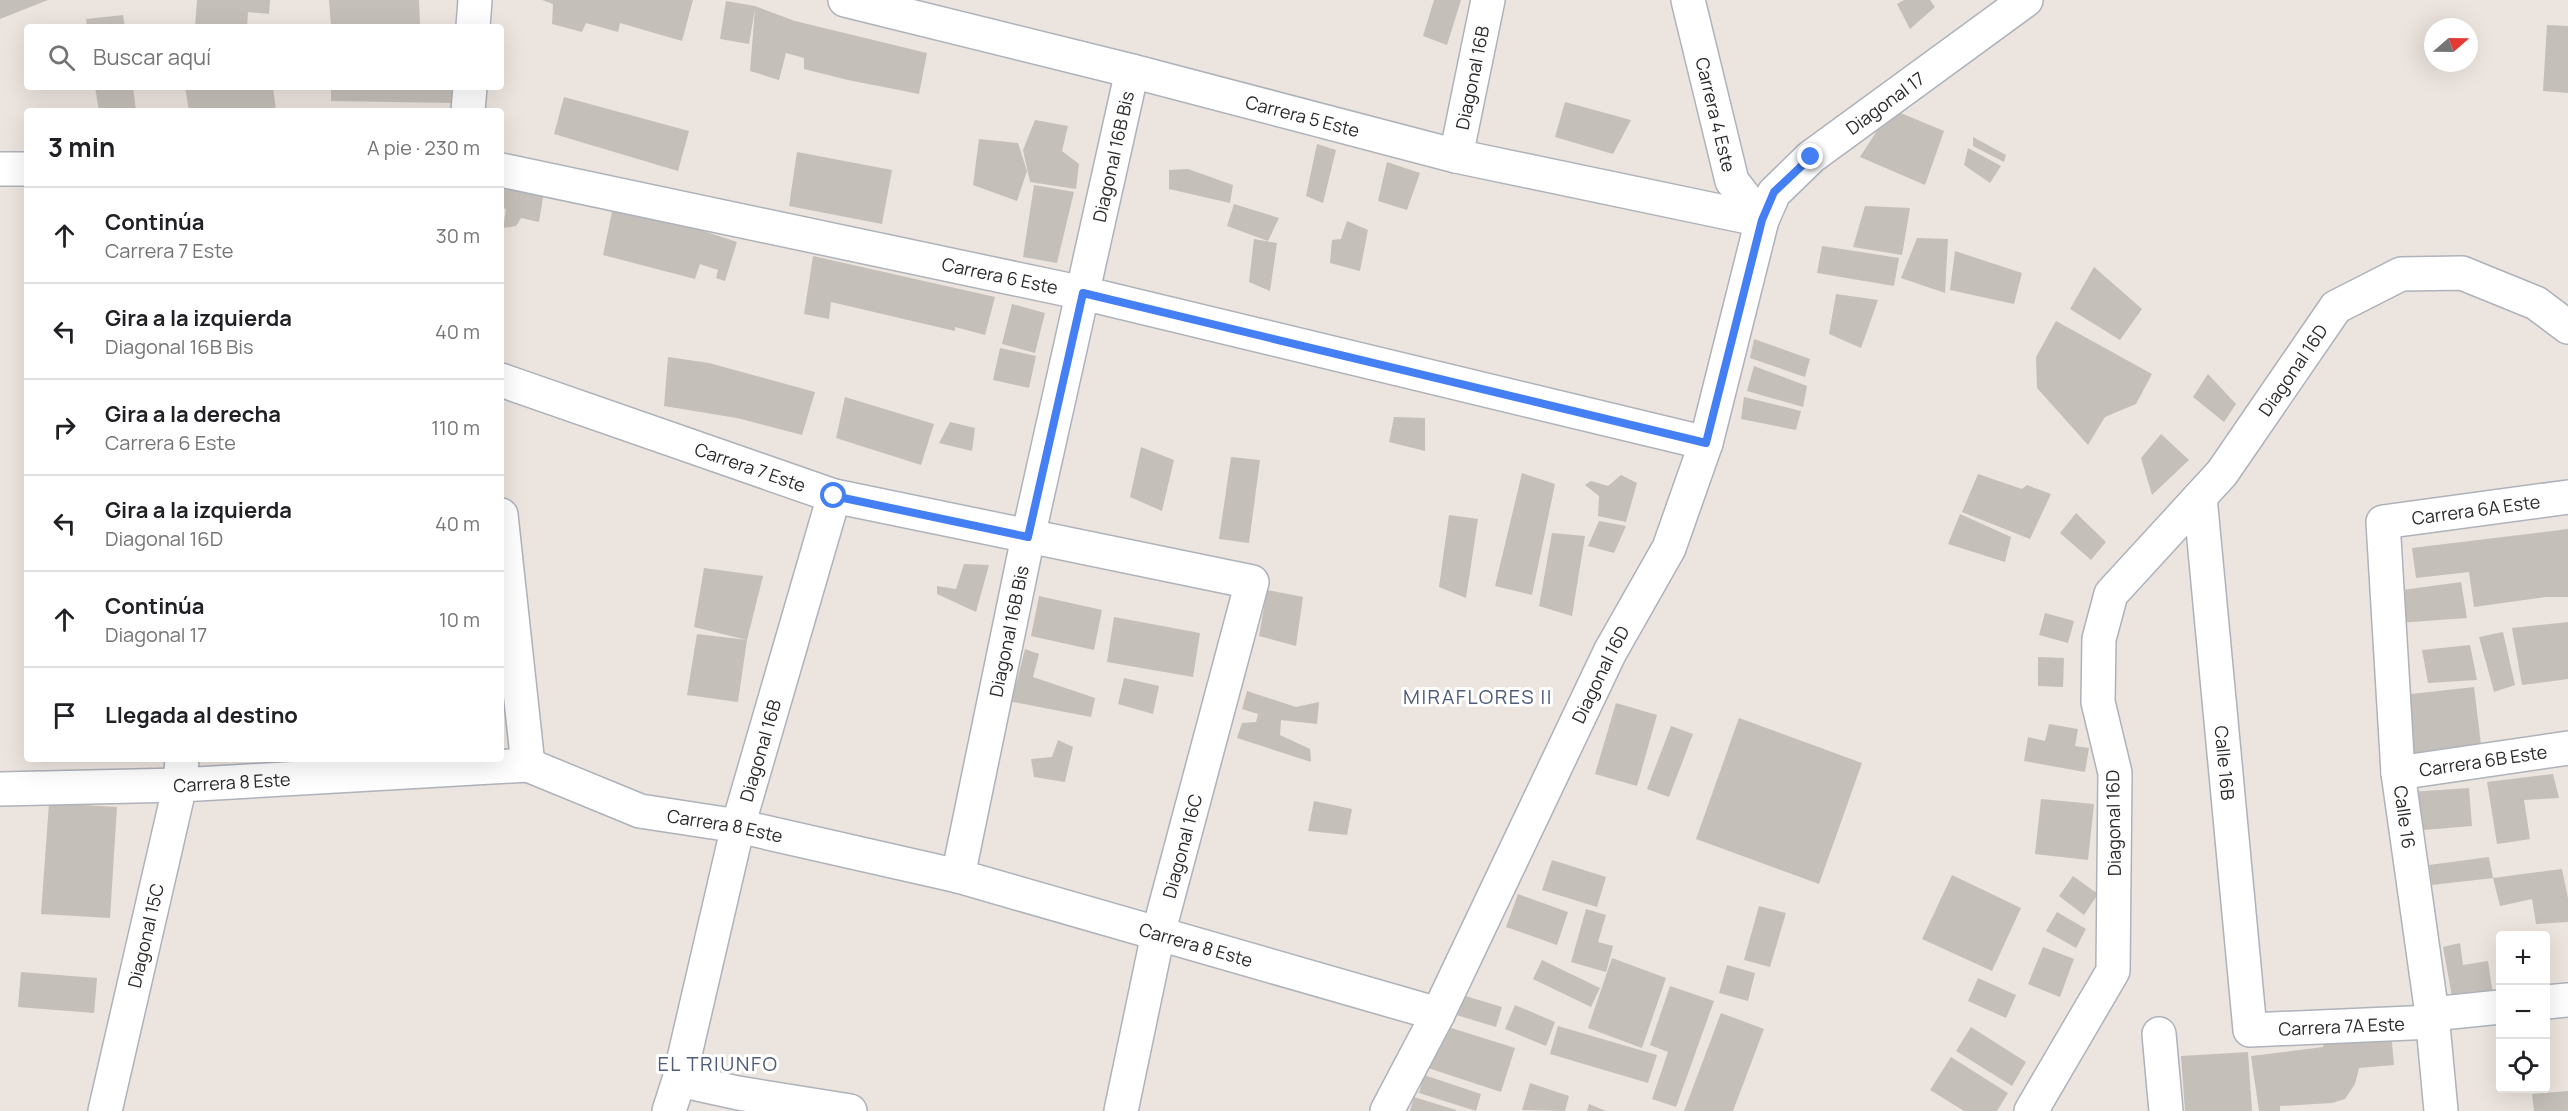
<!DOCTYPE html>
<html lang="es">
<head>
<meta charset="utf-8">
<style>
	:root { --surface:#fff; --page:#f6f6f6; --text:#202124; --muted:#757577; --line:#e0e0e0 }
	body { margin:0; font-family:Manrope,sans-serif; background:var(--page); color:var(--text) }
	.controls { position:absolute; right:18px; bottom:18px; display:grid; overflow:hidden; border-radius:6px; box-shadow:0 6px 24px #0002 }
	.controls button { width:54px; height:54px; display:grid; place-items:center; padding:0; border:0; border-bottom:2px solid var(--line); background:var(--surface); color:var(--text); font:30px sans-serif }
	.compass { position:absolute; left:2424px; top:18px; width:54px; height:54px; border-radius:50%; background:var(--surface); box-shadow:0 6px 24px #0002; rotate:70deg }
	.stop { position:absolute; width:18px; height:18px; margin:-14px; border:4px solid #447ff3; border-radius:50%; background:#fff }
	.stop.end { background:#447ff3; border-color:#fff; box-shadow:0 2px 6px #0008 }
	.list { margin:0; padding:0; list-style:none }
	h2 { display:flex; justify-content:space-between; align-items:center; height:78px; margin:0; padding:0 24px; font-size:26px }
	h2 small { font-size:20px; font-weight:400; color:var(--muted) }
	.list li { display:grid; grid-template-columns:39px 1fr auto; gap:18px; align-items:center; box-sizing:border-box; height:96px; padding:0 24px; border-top:2px solid var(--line) }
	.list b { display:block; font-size:22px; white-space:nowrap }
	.list p { margin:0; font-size:20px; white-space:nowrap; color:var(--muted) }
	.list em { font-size:20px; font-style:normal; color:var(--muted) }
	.icon { flex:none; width:33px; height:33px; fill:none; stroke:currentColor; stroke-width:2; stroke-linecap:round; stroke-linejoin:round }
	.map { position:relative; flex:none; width:2568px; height:1111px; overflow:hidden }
	.search { position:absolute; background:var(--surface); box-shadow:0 6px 24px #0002; left:24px; top:24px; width:480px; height:66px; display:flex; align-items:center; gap:15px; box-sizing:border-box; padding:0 21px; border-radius:6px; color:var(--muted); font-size:22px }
	.panel { position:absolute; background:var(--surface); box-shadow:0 6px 24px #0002; left:24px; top:108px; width:480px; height:654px; border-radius:6px }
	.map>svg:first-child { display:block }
	.building { fill:#c5bfb9 }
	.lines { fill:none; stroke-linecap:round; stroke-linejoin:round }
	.street-casing { stroke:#aeb2bb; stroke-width:36 }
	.street { stroke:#fff; stroke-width:33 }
	.route { stroke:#447ff3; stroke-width:8 }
	.labels { text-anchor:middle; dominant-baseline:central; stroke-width:6; stroke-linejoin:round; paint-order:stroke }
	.street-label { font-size:18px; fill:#2b2b2b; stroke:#fff }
	.neighbourhood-label { font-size:20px; letter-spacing:1.5px; fill:#4d5c7a; stroke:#fff }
</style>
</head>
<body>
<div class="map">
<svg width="2568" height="1111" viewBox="0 0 2568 1111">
	<rect width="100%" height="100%" fill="#ece4de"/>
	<!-- building -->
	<path class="building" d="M0,0H48L0,19Z
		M197,0H270L269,14L248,12L247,27H195Z
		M329,0H419L420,24L331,27Z
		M542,0H693L682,41L620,23L618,32L586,23L582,32L552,24L553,4Z
		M1434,0H1461L1447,45L1423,36Z
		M1904,0H1930L1935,7L1910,29L1897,4Z
		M726,1L755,6L795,21L927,53L919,94L848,80L804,69V58L786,53L779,80L750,71L755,9L749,44L720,39Z
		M123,15L125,27H87L86,19Z
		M2547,25L2568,26V93L2543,91Z
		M95,87H133L136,111H99Z
		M185,87H273L276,111H189Z
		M331,87H453V103L331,101Z
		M564,97L689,131L678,171L554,134Z
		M1565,102L1631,120L1613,154L1555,137Z
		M1891,109L1944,131L1925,185L1860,157Z
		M1035,120L1068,126L1062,151L1079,164L1076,189L1030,182L1023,150Z
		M1973,137L2006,155L2004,162L1973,146Z
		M979,139L1018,143L1027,171L1017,201L973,185Z
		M1317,144L1336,150L1323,203L1306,196Z
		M1968,148L2001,166L1990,183L1964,165Z
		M797,152L892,170L882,224L789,206Z
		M1387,162L1420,173L1407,210L1378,201Z
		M1188,169L1233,185L1230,203L1169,189V170Z
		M501,184L544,191L539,222L521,218L516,226L503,228L506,209L501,208Z
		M1034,185L1074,192L1057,263L1023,257Z
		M1234,204L1279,218L1268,241L1227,226Z
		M1865,206L1910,208L1902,255L1853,247Z
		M613,207L673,221L737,242L725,281L716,278L718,270L700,264L695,279L603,255Z
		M1347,221L1368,230L1360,271L1330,263L1332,240L1341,239Z
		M1917,238L1948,239L1945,293L1901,278Z
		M1254,239L1277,243L1270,291L1249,282Z
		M1822,246L1899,258L1894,286L1817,273Z
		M1955,251L2022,273L2014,304L1950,290Z
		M813,256L995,297L985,335L955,327V331L831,302L829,319L804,314Z
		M2094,267L2142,309L2120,340L2070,309Z
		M1836,294L1878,300L1861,348L1829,334Z
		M1012,304L1045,313L1035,353L1002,344Z
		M2056,321L2152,374L2136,404L2105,417L2088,445L2037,388L2036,357Z
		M1754,339L1810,359L1805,377L1750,358Z
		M1000,348L1036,356L1029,388L993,380Z
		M668,357L709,363L815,392L802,435L737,418L664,406Z
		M1754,366L1807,386L1803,407L1747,391Z
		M2208,374L2236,404L2224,422L2193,397Z
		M845,397L934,424L921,465L836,438Z
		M1744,397L1801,411L1796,430L1741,419Z
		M1394,417L1425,418V451L1389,442Z
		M950,422L975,428L972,451L939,443Z
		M2161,434L2189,460L2152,495L2141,458Z
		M1141,447L1174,460L1162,511L1130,497Z
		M1231,457L1260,460L1249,543L1219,539Z
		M1522,473L1555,484L1532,595L1495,586Z
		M1978,474L2022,489L2027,485L2051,494L2030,539L1962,512Z
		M1621,475L1637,483L1626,522L1598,516L1599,496L1585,485L1591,481L1608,486Z
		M2076,513L2106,542L2091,560L2060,533Z
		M1960,514L2011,537L2005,562L1948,544Z
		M1449,515L1478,519L1466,598L1439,587Z
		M1599,521L1626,526L1614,553L1588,546Z
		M2568,529V597H2546L2474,607L2469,572L2416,578L2412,548Z
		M1552,533L1585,536L1572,616L1539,606Z
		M964,564L989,565L976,612L937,594V586L956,589Z
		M704,568L763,576L747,640L738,702L687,695L697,634L747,640L694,627Z
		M2461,582L2467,618L2398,623L2395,591Z
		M1267,590L1303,597L1296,646L1259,636Z
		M1039,596L1102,610L1094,650L1031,636Z
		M2045,613L2074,621L2068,643L2039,635Z
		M1114,617L1200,633L1193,677L1107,662Z
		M2568,622V679L2522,685L2512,628Z
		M2503,632L2515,685L2494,692L2479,637Z
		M2470,645L2477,680L2428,683L2422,650Z
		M1025,649L1039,654L1033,677L1095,698L1091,717L1008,701L1017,681Z
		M2038,657L2064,658L2063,687L2038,686Z
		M1124,678L1159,686L1153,714L1118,704Z
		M2474,687L2482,753L2411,761L2402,695Z
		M1247,691L1296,707L1319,702L1317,724L1281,720L1280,735L1310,749L1311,762L1237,738L1242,723L1256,722L1258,714L1242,709Z
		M1616,703L1657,715L1637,786L1595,774Z
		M1739,718L1862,763L1819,884L1696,839Z
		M2049,724L2078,729L2075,746L2089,748L2085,772L2024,761L2028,737L2045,741Z
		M1671,726L1693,734L1669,797L1647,789Z
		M1058,740L1073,747L1065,782L1034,777L1031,759L1052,757Z
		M2553,774L2559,798L2524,800L2530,839L2497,844L2487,782Z
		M2469,788L2472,826L2412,831L2409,792Z
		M2041,799L2094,804L2088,860L2035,854Z
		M1314,801L1352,809L1347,835L1308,831Z
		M49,803L117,807L110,918L41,914Z
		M2489,857L2493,878L2432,885L2429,865Z
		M1552,860L1606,877L1597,907L1542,890Z
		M2562,869L2568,898V922L2536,924L2532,899L2500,906L2493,878Z
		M1952,875L2021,908L1992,971L1922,939Z
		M2073,876L2098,894L2084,915L2059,896Z
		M1518,894L1568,912L1557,945L1506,927Z
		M1759,906L1786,913L1770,967L1744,960Z
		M1586,909L1606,915L1598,942L1613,946L1606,972L1571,962Z
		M2057,912L2086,929L2076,948L2046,931Z
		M2460,943L2463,965L2488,961L2493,995L2453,1002L2443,947Z
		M2043,947L2074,959L2060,997L2028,984Z
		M1612,958L1666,978L1642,1048L1588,1028Z
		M1542,960L1600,988L1591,1007L1533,979Z
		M1727,965L1755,973L1748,1001L1719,993Z
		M21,972L97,978L94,1013L18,1007Z
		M1978,978L2016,995L2006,1018L1968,1001Z
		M1670,986L1714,1001L1676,1107L1652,1099L1668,1052L1650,1045Z
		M1459,994L1502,1007L1496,1027L1453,1014Z
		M1515,1005L1555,1022L1546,1046L1505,1029Z
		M1721,1013L1764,1029L1733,1111H1684Z
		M1442,1025L1515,1048L1501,1092L1428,1068Z
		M1558,1026L1657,1055L1648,1083L1550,1054Z
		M1971,1027L2026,1062L2012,1086L1956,1051Z
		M2391,1031L2394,1065L2359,1068L2355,1084L2345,1099L2332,1103L2280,1106V1111H2259L2251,1056L2323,1047L2325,1036Z
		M2248,1052L2252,1111H2185L2181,1056Z
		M1951,1057L2008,1093L1997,1111H1964L1930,1090Z
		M1424,1075L1481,1094L1476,1111L1419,1093Z
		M1530,1083L1569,1096L1565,1111L1522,1110Z
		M2568,1091V1111H2534L2532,1094Z
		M1414,1097L1456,1110V1111H1410Z
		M1589,1104L1606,1111H1587Z"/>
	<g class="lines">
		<defs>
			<g id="street">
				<path id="s1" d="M845,0L1132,71L1456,156L1762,220"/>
				<path id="s2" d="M1688,0L1732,181L1762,220"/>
				<path d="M473,27L475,0"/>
				<path d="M468,111L470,87"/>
				<path id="s3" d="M1456,156L1488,0"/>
				<path d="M0,169H27"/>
				<path id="s4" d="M501,170L1083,293L1706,443"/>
				<path id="s5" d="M501,380L834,496L1252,582L1158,934L1121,1111"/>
				<path id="s6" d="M2200,497L2250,1030L2433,1022"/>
				<path d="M501,515L528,765"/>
				<path id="s7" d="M2398,773L2568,748"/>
				<path id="s8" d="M0,789L180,785L528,765L640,811L738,826L958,876L1438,1014"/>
				<path id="s9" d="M958,876L1028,537L1132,71"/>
				<path d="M2546,1002L2568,1000"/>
				<path d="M2432,1014L2500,1007"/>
				<path d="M2159,1034L2166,1111"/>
				<path d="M679,1080L738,1093L850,1111"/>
				<path id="s10" d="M105,1111L180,785L182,759"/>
				<path id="s11" d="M669,1111L679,1080L738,826L834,496"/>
				<path id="s12" d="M1387,1111L1438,1014L1610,652L1669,548L1706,443L1762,220L1774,193L1811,157L2026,0"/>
				<path id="s13" d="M2031,1111L2113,971L2115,773L2098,702L2099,639L2111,594L2222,473L2336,307L2401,274L2462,273L2536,303L2568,327"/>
				<path id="s14" d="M2441,1111L2432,1014L2398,773L2383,522L2568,497"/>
			</g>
		</defs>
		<!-- street casing -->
		<use href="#street" class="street-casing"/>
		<!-- street -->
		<use href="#street" class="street"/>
	</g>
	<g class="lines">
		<!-- route -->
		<path class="route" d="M834,496L1028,537L1083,293L1706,443L1762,220L1774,192L1811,157"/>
	</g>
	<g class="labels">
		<!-- street labels -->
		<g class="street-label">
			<text stroke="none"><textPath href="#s3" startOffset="80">Diagonal 16B</textPath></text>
			<text stroke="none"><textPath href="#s12" startOffset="1144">Diagonal 17</textPath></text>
			<text stroke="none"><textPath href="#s2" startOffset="118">Carrera 4 Este</textPath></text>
			<text stroke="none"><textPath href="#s1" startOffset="472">Carrera 5 Este</textPath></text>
			<text stroke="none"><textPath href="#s9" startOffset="736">Diagonal 16B Bis</textPath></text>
			<text stroke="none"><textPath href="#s4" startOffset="510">Carrera 6 Este</textPath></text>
			<text stroke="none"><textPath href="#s13" startOffset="832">Diagonal 16D</textPath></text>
			<text stroke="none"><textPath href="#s5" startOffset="264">Carrera 7 Este</textPath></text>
			<text stroke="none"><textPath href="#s14" startOffset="686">Carrera 6A Este</textPath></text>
			<text stroke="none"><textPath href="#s9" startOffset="250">Diagonal 16B Bis</textPath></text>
			<text stroke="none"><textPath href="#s12" startOffset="486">Diagonal 16D</textPath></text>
			<text stroke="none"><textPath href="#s11" startOffset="372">Diagonal 16B</textPath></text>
			<text stroke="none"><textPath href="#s7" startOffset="86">Carrera 6B Este</textPath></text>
			<text stroke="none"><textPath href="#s6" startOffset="267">Calle 16B</textPath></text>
			<text stroke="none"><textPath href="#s8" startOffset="232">Carrera 8 Este</textPath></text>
			<text transform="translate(2405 817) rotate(82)">Calle 16</text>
			<text transform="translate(2113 823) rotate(-91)">Diagonal 16D</text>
			<text stroke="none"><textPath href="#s8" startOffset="736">Carrera 8 Este</textPath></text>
			<text transform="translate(1182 846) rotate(-75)">Diagonal 16C</text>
			<text stroke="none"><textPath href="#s10" startOffset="180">Diagonal 15C</textPath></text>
			<text stroke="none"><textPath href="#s8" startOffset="1222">Carrera 8 Este</textPath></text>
			<text stroke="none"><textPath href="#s6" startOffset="627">Carrera 7A Este</textPath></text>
		</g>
		<!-- neighbourhood labels -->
		<g class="neighbourhood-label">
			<text x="1478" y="696">MIRAFLORES II</text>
			<text x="718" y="1063">EL TRIUNFO</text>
		</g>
	</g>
</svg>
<div class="controls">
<button>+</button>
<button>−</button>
<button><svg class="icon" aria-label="locate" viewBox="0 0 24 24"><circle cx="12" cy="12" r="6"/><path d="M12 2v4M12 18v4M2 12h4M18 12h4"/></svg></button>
</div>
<svg class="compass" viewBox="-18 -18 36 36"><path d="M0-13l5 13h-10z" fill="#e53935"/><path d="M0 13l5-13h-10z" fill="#757577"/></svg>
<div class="stop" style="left:834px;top:496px"></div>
<div class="stop end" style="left:1811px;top:157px"></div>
<div class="search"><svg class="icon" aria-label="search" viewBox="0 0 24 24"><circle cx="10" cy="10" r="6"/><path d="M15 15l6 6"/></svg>Buscar aquí</div>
<section class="panel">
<h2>3 min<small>A pie · 230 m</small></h2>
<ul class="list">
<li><svg class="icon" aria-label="ahead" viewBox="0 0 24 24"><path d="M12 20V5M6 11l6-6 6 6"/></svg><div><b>Continúa</b><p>Carrera 7 Este</p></div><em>30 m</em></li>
<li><svg class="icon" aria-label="left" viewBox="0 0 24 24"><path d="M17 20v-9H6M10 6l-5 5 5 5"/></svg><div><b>Gira a la izquierda</b><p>Diagonal 16B Bis</p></div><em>40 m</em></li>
<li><svg class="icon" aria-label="right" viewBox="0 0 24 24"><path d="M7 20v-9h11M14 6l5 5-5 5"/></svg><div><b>Gira a la derecha</b><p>Carrera 6 Este</p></div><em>110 m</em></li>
<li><svg class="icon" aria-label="left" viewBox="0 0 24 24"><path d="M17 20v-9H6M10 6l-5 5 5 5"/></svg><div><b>Gira a la izquierda</b><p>Diagonal 16D</p></div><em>40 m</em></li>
<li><svg class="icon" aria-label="ahead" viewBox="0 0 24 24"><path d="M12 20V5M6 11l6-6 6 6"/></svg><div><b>Continúa</b><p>Diagonal 17</p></div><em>10 m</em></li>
<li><svg class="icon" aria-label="arrive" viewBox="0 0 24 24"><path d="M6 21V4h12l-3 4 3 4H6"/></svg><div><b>Llegada al destino</b></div></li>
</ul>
</section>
</div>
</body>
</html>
